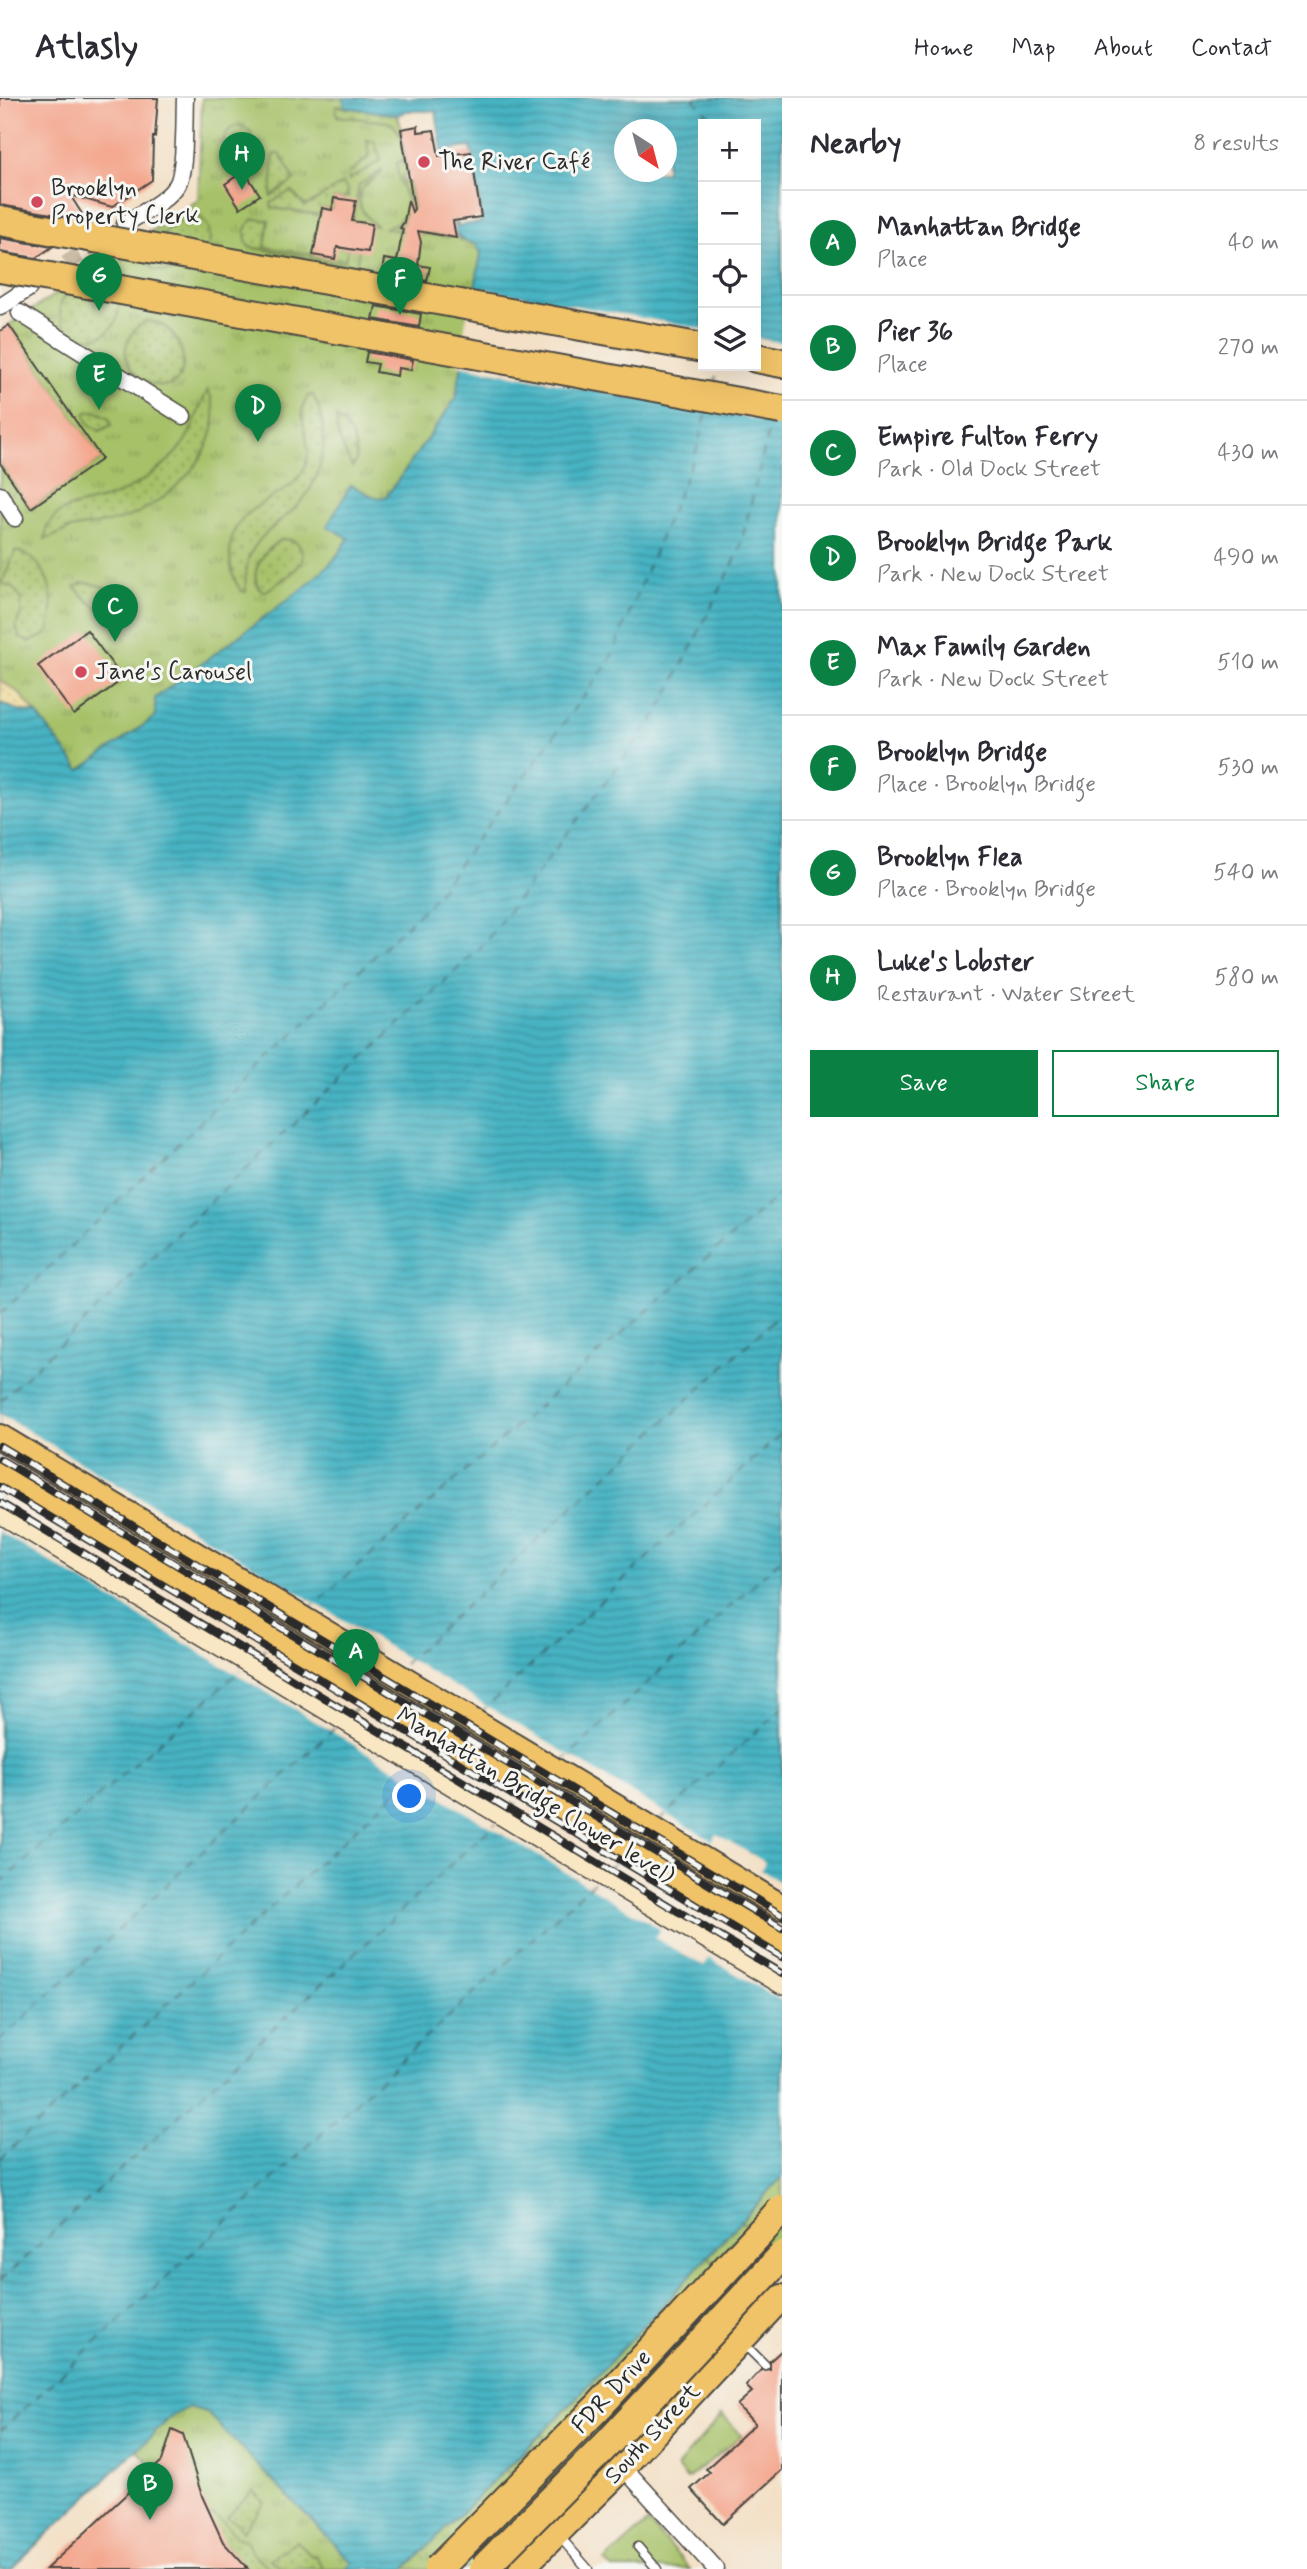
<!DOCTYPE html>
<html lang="en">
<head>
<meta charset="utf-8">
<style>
	:root { --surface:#fff; --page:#f2f2f3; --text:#2b2b33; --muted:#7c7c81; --line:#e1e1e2; --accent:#0b8043 }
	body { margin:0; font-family:Mynerve,sans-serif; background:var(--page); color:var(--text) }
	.controls { position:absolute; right:21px; top:21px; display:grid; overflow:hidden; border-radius:0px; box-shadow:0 7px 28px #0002 }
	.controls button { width:63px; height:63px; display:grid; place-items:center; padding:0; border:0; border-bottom:2px solid var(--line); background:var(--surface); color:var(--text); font:35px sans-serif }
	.compass { position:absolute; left:614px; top:21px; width:63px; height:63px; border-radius:50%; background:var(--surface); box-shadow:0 7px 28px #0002; rotate:144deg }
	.you { position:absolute; left:410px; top:1699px; width:24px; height:24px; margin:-18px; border:5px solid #fff; border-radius:50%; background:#1a73e8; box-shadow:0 0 0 10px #1a73e833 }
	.badge { display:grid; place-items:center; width:46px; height:46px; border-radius:50%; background:var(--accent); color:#fff; font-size:23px; font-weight:700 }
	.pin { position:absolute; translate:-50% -58px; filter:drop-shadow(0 2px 4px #0008) }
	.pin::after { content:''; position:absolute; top:37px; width:24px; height:21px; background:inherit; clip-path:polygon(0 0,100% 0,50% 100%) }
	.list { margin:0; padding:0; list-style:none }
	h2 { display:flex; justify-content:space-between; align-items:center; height:91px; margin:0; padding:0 28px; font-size:30px }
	h2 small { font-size:23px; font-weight:400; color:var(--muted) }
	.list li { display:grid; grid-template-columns:46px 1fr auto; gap:21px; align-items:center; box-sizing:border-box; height:105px; padding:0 28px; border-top:2px solid var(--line) }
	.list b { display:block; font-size:26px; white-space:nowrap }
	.list p { margin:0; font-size:23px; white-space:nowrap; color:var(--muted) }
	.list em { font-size:23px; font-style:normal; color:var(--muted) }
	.actions { display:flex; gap:14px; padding:21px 28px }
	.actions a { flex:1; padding:16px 0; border:2px solid var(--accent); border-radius:0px; text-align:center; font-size:24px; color:var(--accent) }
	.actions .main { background:var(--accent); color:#fff }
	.icon { flex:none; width:38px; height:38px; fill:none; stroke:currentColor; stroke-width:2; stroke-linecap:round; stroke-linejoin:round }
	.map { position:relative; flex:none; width:782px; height:2471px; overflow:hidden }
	header { display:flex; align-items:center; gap:42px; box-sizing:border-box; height:98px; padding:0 35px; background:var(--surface); border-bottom:2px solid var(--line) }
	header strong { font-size:33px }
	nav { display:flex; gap:38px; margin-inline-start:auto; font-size:24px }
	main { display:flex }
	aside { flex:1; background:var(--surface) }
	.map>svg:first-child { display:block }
	.grass { fill:url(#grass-tufts); stroke:#687649; stroke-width:2 }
	.sand { fill:url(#sand-dots); stroke:#8c8264; stroke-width:2 }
	.garden { fill:url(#garden-dots); stroke:#687649; stroke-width:2 }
	.pitch { fill:#a6c167; stroke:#687649; stroke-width:2 }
	.water { fill:url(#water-rules); stroke:#386f77; stroke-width:2; fill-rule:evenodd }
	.pier { fill:#f3e0c6 }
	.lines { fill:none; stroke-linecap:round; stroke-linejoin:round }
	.ferry { stroke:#345b60; stroke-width:2; stroke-dasharray:9 7; stroke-linecap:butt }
	.building { fill:#f4a78e }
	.street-tunnel { stroke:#cbbca7; stroke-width:16; stroke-dasharray:16 8; stroke-linecap:butt }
	.lane-casing { stroke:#494642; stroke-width:11 }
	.street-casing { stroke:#494642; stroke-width:19 }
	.secondary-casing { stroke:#494642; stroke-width:24 }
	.primary-casing { stroke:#494642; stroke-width:28 }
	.highway-casing { stroke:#494642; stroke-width:32 }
	.lane { stroke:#fff; stroke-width:8 }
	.street { stroke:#fff; stroke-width:16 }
	.secondary { stroke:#f9e7c3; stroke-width:21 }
	.primary { stroke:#f0c369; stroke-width:24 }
	.highway { stroke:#f0c369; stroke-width:28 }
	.rail-casing { stroke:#2b2b2b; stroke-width:8 }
	.rail { stroke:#f6f6f2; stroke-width:5; stroke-dasharray:16; stroke-linecap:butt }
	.highway-bridge-casing { stroke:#494642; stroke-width:32; stroke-linecap:butt }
	.highway-bridge { stroke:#f0c369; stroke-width:28 }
	.poi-dot { fill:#d1495b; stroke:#f6f6f2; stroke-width:2.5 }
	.labels { text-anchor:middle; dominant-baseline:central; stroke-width:6; stroke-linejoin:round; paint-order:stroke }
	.poi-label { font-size:24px; fill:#2b2b2b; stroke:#f6f6f2; text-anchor:start }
	.street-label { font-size:24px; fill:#2b2b2b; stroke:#f6f6f2 }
</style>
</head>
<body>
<header>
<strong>Atlasly</strong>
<nav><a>Home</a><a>Map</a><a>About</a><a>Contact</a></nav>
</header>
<main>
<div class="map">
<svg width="782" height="2471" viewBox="0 0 782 2471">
	<defs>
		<pattern id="grass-tufts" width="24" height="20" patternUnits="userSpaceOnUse" patternTransform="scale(1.75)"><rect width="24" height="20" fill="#a6c167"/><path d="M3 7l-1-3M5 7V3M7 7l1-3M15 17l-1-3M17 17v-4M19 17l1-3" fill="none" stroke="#879d55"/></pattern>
		<pattern id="sand-dots" width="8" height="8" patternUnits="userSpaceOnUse" patternTransform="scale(1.75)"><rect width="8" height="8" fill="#eeda9e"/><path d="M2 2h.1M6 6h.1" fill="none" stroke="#cb8" stroke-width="1.8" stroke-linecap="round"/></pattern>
		<pattern id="garden-dots" width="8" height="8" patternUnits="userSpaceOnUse" patternTransform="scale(1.75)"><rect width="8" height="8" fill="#a6c167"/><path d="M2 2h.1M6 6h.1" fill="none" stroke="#879d55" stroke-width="1.8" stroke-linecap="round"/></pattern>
		<pattern id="water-rules" width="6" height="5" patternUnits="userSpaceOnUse" patternTransform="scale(1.75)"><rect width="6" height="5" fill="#46b3c3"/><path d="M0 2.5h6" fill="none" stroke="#3b929f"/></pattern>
	</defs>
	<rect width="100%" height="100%" fill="#f6f6f2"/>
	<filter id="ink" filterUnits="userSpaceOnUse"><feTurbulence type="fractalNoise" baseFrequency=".0143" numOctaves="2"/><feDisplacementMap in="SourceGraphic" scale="14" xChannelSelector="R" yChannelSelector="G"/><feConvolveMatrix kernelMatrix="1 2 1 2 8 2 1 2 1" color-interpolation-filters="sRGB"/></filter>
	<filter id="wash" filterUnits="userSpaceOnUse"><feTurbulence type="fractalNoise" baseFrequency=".00686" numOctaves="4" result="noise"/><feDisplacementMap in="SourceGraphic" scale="28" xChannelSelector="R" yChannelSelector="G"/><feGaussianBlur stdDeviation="1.57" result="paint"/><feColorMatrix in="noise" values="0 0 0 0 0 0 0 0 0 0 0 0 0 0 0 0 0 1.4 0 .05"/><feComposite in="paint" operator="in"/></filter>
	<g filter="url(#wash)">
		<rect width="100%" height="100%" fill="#f3e0c6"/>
		<!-- grass -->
		<path class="grass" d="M202,0H343L345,9L398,17L408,75L403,77L404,85L409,84V117L398,132L448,139L456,138L461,143L476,146L481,155L456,300L386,399L376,400L351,387L349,440L333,463L306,488L156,600L155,619L80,673L36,615L0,605V365L31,410L102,361L9,227L198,102Z
			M782,2079V2166L488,2471H405L569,2308Z
			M189,2309L206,2314L353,2464L346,2471H248L137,2352L172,2318Z
			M722,2316L742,2338L687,2381L677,2369Z"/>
		<!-- sand -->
		<path class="sand" d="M0,582L19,595L36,615L19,613L0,605Z"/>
		<!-- garden -->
		<path class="garden" d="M336,8L398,17L403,41L394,27L387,24L337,18Z
			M240,27L250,33L254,47L243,58L232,60L224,54C221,41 226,30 240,27Z
			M367,42L375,44L381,62L349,82V75L369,59Z
			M274,56H280L295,82L271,98Z
			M406,61L408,75L403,77L404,85L409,84L415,116L409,117L398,133L385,130L396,125L407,115C412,96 396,89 397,65Z
			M382,72C379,79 376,79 369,84C350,99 362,117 377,128L352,123L359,87Z
			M343,85L348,94V99L345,98L344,101L334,100L332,112L322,110L320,117L272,110L271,105L291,93L304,107L310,106Z
			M192,119H200C217,132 210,158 194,168C183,175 166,174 154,172L145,160C157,140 169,125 192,119Z
			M255,121L269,122L265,149L345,162L348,150L359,152L356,168L249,149C243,137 243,127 255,121Z
			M69,191L118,198C127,253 59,250 60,211C60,204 65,197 69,191Z
			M146,223C187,223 199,296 156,287C148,285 138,280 133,273C118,255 128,233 146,223Z
			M208,292C234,345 172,402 128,419C108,427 89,426 70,431C61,434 54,439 45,441C49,401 93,409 121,395C147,381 175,363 189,336C196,322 200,306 208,292Z
			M313,297C332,333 325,382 294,411C279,425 259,437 250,457C245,469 245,482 246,494L241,493C234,483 230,470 230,457C230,398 291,407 306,366C314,343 293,318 308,298Z
			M96,313L109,320L111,327L100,333L89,326L85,317L87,314Z
			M336,320C350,327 363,356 352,369L338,338Z
			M283,441C298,441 304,449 302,464L291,476L266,493H262C245,476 266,448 283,441Z
			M15,453C50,459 60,508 46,537L29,544L20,540L16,528L21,515V501L13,490L2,485Z
			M82,485C106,484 129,502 128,527C108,518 89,506 75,489Z
			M741,2123L747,2128L714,2164L710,2162L709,2158Z
			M541,2337L547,2340L510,2376L506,2372Z
			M155,2373L210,2416C223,2420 227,2430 236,2438C239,2441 243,2441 246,2443C249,2446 249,2451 251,2454C255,2458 268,2469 273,2471H248Z
			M253,2393L265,2405L242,2433L237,2425L227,2419Z
			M296,2443L312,2458L315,2457L324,2471H283L270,2461Z"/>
		<!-- pitch -->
		<path class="pitch" d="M648,2424L690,2471H612L605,2463Z"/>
		<!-- water -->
		<path class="water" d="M343,0H782V2079L569,2308L405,2471H346L352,2464L206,2314L189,2309L172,2318L11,2471H0V605L19,613L36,615L80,672L155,619V600L306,488L333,463L349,440L327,428L351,387L376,400L386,399L456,300L481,155L476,146C453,141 455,135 451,114L456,113L458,128L482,124L471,49L447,52L449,71L445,72L436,13H406L398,17L345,9ZM703,26H756V268H703ZM624,32H666V74H624Z"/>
		<!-- pier -->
		<path class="pier" d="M472,189L703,231V268H756V240L782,245V326L458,267Z
			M0,1316L712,1743L716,1736L765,1764L761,1772L782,1785V1903L709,1860L704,1868L680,1855L655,1839L660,1831L0,1434Z"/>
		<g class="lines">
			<!-- ferry -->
			<path class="ferry" d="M693,0L716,26
				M780,0L782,4
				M714,287L719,268
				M777,298L782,279
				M0,1216L431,804L609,564L697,351L707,313
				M0,1303L484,846L658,615L739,454L771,323
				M308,1512L782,1094
				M258,1556L267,1549
				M404,1566L782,1214
				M352,1614L361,1606
				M480,1615L782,1335
				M429,1663L438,1654
				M562,1664L782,1460
				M510,1711L519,1703
				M659,1723L782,1610
				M608,1771L619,1760
				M0,1785L241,1572
				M0,1942L338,1627
				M0,2061L415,1676
				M0,2183L496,1725
				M0,2333L594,1784"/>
		</g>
		<g id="blocks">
			<!-- building -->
			<path class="building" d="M0,0H158L155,39H153L152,82L112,109L70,97L86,122L0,107Z
				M418,28V34L434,32L439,58L471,54L481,119L453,123L456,140L418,133L421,144L418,167L430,169L427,183L382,175L384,161L397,163L403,131L400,130L404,124L408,102L412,114L414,111L401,31Z
				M244,73L260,97L240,110L225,86Z
				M334,100L356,103L352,123L372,126L368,154L337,149L335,161L313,157L322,110L332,112Z
				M0,140L52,149L36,160L0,154Z
				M376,208L421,216L419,229L373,221Z
				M9,227L102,361L31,410L0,365V233Z
				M367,254L413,262L411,272L398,270L397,278L376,274L378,266L365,264Z
				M87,532L123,581L74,617L38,568Z
				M782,2252V2372L723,2426L691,2391L710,2374L706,2371L755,2326L737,2307L752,2294L746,2288L761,2272L770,2271V2263Z
				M172,2332L183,2337L202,2398L223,2444L248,2471H46L162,2363Z"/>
		</g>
	</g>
	<g filter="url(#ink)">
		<use href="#blocks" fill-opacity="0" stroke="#494642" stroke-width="2"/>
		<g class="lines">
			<!-- street-tunnel -->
			<path class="street-tunnel" d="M46,179L103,141"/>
			<defs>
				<path id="lane" d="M743,2245L765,2267
					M560,2439L588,2471
					M638,2449L657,2471"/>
				<path id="street" d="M125,126C141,115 166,104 177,87C186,73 184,19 185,0
					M0,209L29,190
					M20,215L183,318
					M0,397L15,420
					M623,2369L716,2471"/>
				<path id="secondary" d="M0,1414L782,1885"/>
				<path id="primary" d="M0,1339L782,1809
					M0,1376L782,1846
					M521,2471L614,2379L782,2199"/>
				<path id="highway" d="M756,260L782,265"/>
			</defs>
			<!-- lane casing -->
			<use href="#lane" class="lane-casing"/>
			<!-- street casing -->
			<use href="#street" class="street-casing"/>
			<!-- secondary casing -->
			<use href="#secondary" class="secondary-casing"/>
			<!-- primary casing -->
			<use href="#primary" class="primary-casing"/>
			<!-- highway casing -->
			<use href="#highway" class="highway-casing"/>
			<!-- lane -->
			<use href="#lane" class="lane"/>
			<!-- street -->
			<use href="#street" class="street"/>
			<!-- secondary -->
			<use href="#secondary" class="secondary"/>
			<!-- primary -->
			<use href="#primary" class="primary"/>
			<!-- highway -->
			<use href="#highway" class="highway"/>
			<defs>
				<path id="rail" d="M0,1348L782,1817
					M0,1361L782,1830
					M0,1389L782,1859
					M0,1405L782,1876"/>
			</defs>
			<!-- rail casing -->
			<use href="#rail" class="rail-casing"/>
			<!-- rail -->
			<use href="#rail" class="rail"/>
			<defs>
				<path id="highway-bridge" d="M0,123L703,250
					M0,170L782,312
					M438,2471L600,2307L782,2111
					M483,2471L610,2343L782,2158"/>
			</defs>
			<!-- highway-bridge casing -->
			<use href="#highway-bridge" class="highway-bridge-casing"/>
			<!-- highway-bridge -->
			<use href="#highway-bridge" class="highway-bridge"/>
		</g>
	</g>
	<!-- markers -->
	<g class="poi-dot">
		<circle cx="424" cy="64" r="7"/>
		<circle cx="37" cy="104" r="7"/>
		<circle cx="81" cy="574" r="7"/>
	</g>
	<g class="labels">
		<!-- poi labels -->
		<g class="poi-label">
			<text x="438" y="64">The River Café</text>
			<text x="51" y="90">Brooklyn<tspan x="51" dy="28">Property Clerk</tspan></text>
			<text x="95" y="574">Jane's Carousel</text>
		</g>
		<!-- street labels -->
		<g class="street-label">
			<text transform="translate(535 1698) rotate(31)">Manhattan Bridge (lower level)</text>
			<text transform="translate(612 2294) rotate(-47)">FDR Drive</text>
			<text transform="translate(653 2336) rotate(-47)">South Street</text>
		</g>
	</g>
</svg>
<div class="controls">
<button>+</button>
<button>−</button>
<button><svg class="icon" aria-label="locate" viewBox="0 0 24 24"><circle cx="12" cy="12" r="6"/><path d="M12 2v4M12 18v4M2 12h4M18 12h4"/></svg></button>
<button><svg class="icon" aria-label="layers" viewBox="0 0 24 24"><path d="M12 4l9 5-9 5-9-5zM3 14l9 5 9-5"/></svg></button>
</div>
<svg class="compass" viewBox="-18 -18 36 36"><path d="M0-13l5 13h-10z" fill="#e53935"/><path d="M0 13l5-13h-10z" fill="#7c7c81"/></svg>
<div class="you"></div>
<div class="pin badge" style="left:356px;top:1589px">A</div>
<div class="pin badge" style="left:150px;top:2422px">B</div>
<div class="pin badge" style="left:115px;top:544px">C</div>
<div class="pin badge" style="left:258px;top:344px">D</div>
<div class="pin badge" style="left:99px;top:312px">E</div>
<div class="pin badge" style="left:400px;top:217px">F</div>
<div class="pin badge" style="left:99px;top:213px">G</div>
<div class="pin badge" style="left:242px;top:92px">H</div>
</div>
<aside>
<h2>Nearby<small>8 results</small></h2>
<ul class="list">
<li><span class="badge">A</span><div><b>Manhattan Bridge</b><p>Place</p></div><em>40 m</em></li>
<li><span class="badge">B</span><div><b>Pier 36</b><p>Place</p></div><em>270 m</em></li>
<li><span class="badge">C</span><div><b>Empire Fulton Ferry</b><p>Park · Old Dock Street</p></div><em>430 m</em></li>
<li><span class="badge">D</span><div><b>Brooklyn Bridge Park</b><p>Park · New Dock Street</p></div><em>490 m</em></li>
<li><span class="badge">E</span><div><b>Max Family Garden</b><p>Park · New Dock Street</p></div><em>510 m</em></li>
<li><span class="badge">F</span><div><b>Brooklyn Bridge</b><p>Place · Brooklyn Bridge</p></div><em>530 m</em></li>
<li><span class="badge">G</span><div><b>Brooklyn Flea</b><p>Place · Brooklyn Bridge</p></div><em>540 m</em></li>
<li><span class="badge">H</span><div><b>Luke's Lobster</b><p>Restaurant · Water Street</p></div><em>580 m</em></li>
</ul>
<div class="actions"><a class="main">Save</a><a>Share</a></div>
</aside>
</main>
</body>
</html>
